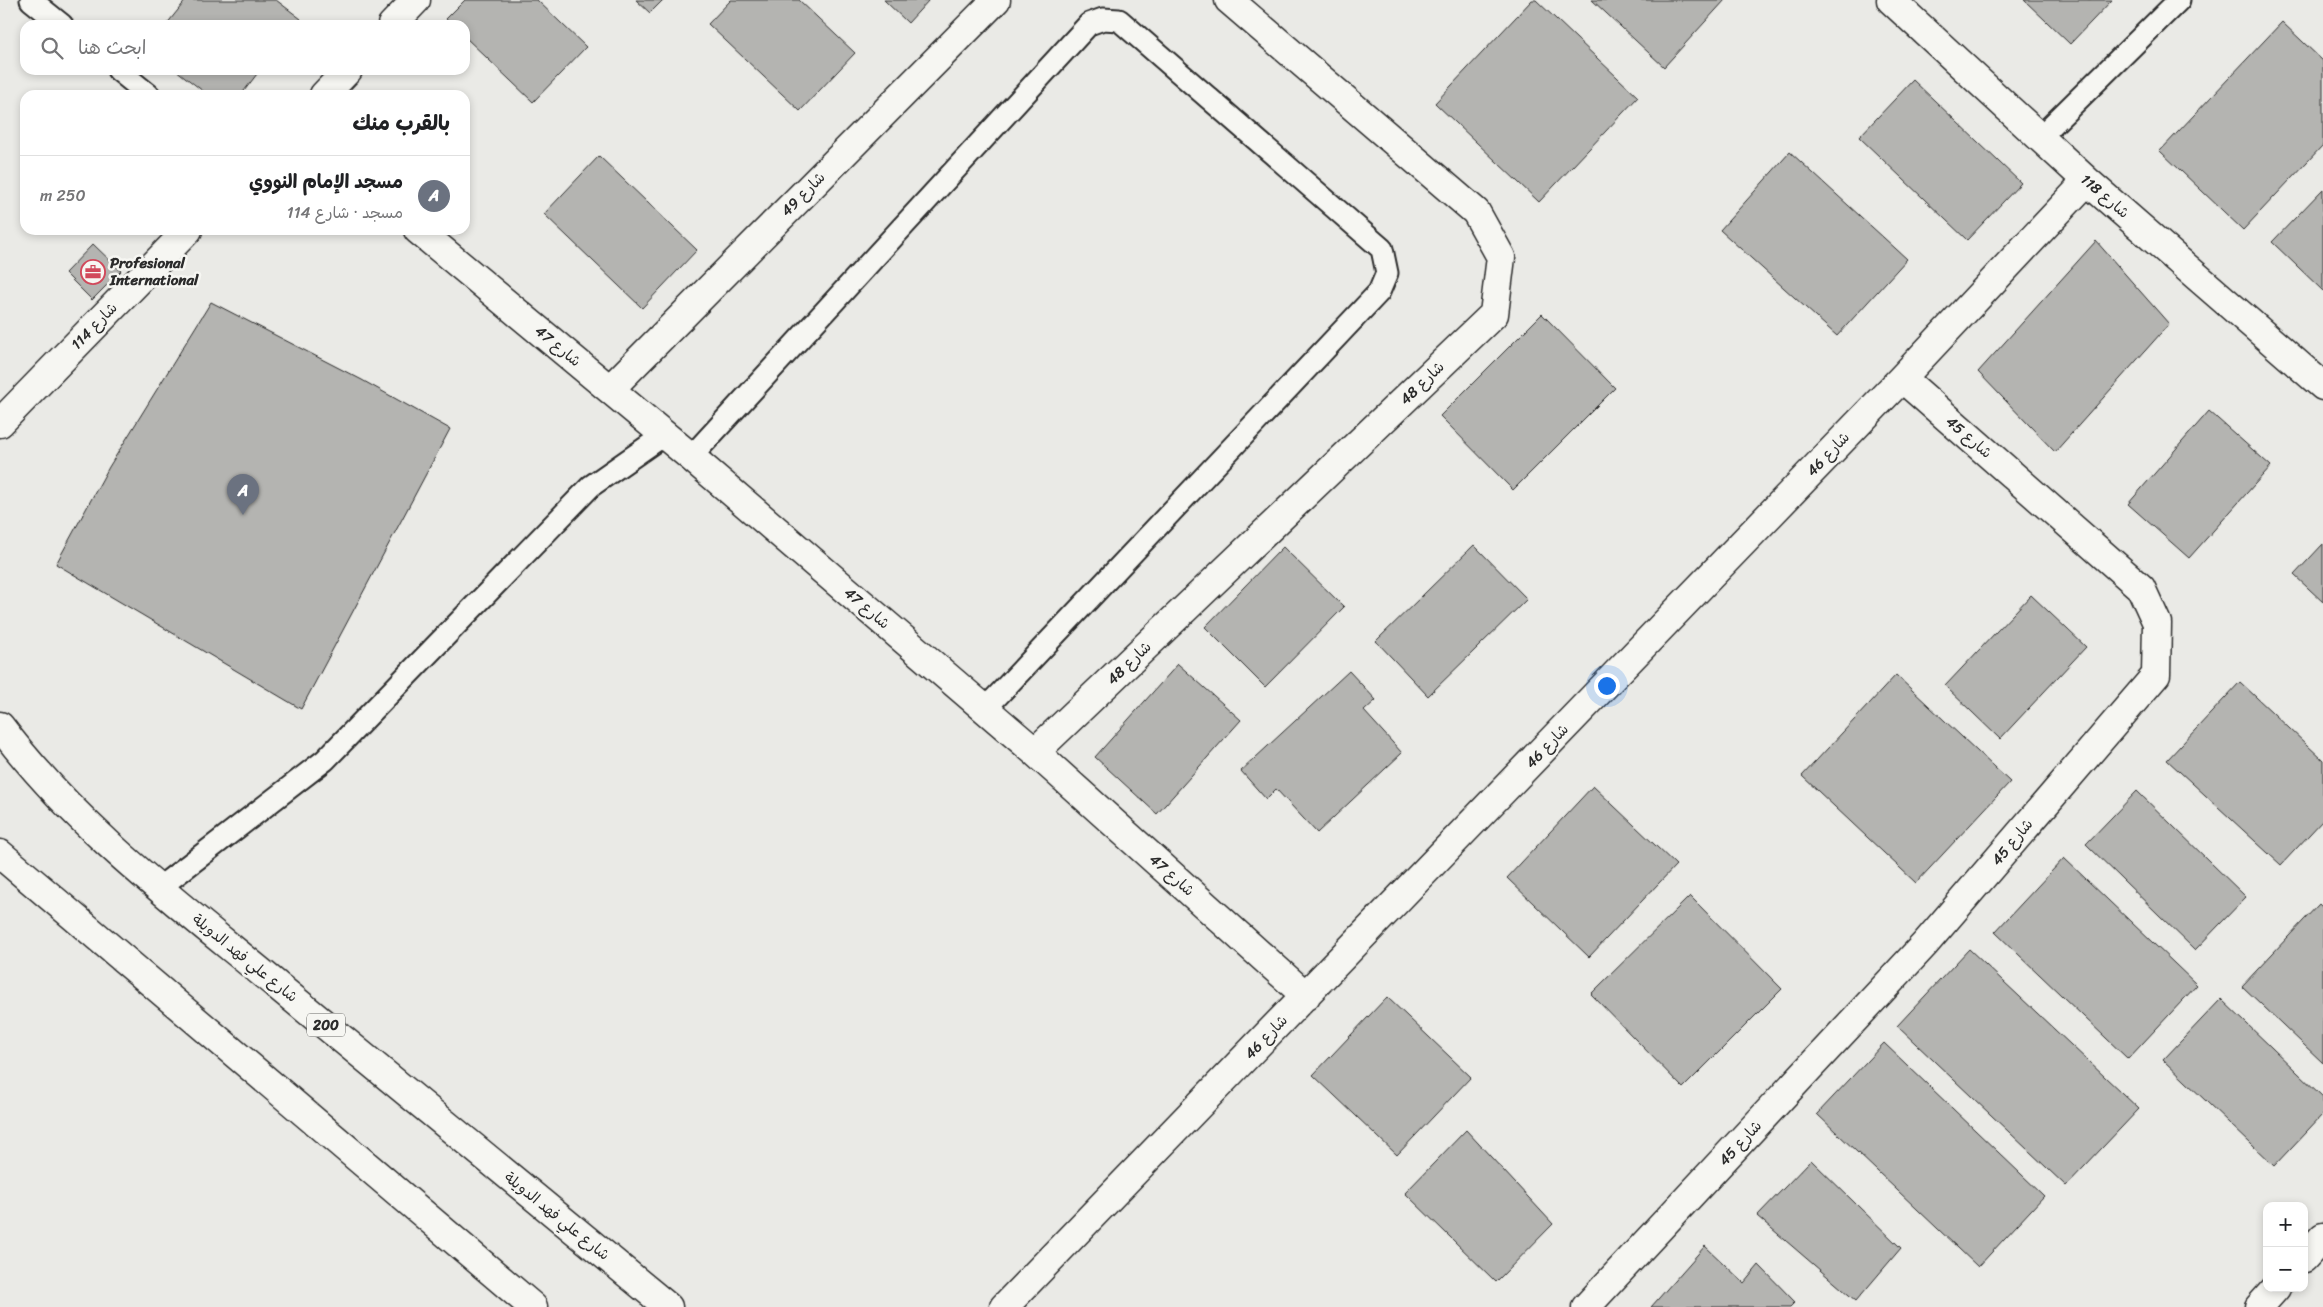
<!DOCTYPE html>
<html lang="ar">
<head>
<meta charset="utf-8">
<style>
	:root { --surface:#fff; --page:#f6f6f6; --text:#202124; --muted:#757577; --line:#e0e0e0; --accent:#d1495b }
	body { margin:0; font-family:Sriracha,"Playpen Sans Arabic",sans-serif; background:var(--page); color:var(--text); direction:rtl }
	.controls { position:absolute; right:15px; bottom:15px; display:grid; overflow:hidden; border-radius:10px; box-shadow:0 2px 8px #0003 }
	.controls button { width:45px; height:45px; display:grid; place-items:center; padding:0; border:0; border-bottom:1px solid var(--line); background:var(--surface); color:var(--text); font:25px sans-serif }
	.you { position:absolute; left:1606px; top:685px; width:18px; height:18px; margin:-12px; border:4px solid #fff; border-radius:50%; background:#1a73e8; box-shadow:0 0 0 8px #1a73e833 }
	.badge { display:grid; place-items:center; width:32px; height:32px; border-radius:50%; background:var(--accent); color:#fff; font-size:16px; font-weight:700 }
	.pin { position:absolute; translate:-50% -41px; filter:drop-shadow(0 1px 2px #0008) }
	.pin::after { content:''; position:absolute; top:26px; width:18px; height:15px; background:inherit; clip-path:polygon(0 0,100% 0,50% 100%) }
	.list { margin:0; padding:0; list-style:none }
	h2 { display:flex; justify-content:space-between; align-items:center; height:65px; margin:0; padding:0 20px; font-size:21px }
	h2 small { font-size:16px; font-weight:400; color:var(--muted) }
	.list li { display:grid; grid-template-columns:32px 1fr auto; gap:15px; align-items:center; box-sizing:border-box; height:80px; padding:0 20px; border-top:1px solid var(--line) }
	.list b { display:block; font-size:19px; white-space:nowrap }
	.list p { margin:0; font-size:16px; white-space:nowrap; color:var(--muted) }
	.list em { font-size:16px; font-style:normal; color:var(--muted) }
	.icon { flex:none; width:28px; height:28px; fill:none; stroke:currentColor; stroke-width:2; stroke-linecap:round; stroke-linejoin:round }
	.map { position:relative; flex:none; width:2323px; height:1307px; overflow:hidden; direction:ltr }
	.search { position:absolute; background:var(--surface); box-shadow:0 2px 8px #0003; left:20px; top:20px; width:450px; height:55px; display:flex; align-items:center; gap:12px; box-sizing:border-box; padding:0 18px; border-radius:15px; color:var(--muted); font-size:19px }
	.panel { position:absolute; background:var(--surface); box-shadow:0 2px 8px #0003; left:20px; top:90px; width:450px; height:145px; border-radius:15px; direction:rtl }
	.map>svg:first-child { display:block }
	.building { fill:#b4b4b1; stroke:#2b2b2b }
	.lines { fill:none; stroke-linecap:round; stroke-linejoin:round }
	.lane-casing { stroke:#2b2b2b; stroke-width:25 }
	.street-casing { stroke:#2b2b2b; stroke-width:31 }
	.secondary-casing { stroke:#2b2b2b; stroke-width:31 }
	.primary-casing { stroke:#2b2b2b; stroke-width:31 }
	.lane { stroke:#f6f6f2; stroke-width:21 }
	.street { stroke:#f6f6f2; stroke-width:28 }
	.secondary { stroke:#f6f6f2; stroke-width:28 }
	.primary { stroke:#f6f6f2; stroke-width:28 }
	.labels { text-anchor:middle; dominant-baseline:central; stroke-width:5; stroke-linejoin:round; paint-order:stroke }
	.shield { fill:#f6f6f2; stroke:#686867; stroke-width:1 }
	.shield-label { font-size:14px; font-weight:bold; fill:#2b2b2b }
	.street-label { font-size:15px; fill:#2b2b2b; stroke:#f6f6f2 }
	.poi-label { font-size:15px; font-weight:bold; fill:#2b2b2b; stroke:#f6f6f2; text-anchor:start }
</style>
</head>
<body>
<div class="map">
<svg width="2323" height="1307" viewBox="0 0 2323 1307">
	<rect width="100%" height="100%" fill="#eaeae6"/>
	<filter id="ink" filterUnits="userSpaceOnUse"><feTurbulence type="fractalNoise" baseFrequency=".02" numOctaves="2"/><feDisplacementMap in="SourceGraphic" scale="10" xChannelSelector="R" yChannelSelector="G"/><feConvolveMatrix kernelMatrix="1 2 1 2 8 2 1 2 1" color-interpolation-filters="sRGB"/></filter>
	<g filter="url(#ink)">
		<!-- building -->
		<path class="building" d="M186,0H276L301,19L296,25H166Z
			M465,0H537L586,47L533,102L465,37V25H452L446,19Z
			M636,0H663L650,13Z
			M731,0H799L855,53L800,111L708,24Z
			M884,0H929L908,23Z
			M1532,0H1536L1638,97L1539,202L1435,103Z
			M1592,0H1725L1664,67Z
			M2024,0H2112L2070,44Z
			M2282,22L2323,61V145L2243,230L2160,151Z
			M176,70H260L241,95H208Z
			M1913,80L2021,183L1967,240L1859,137Z
			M1790,152L1907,259L1837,336L1720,230Z
			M599,156L697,250L642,308L544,214Z
			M2323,189V291L2272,242Z
			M2096,241L2169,324L2055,452L1978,372Z
			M93,244L121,271L92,300L65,273Z
			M211,302L362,380L450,429L301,709L56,564L109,467Z
			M1542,314L1615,388L1513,490L1440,416Z
			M2209,411L2271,466L2189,558L2128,504Z
			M2323,544V602L2294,575Z
			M1474,545L1527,599L1428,696L1376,641Z
			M1283,547L1344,607L1265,687L1205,627Z
			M2031,595L2086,647L2000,739L1945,686Z
			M1178,664L1241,720L1157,814L1095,757Z
			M1349,671L1376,700L1364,711L1402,753L1317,833L1276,789L1266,799L1241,771Z
			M1896,675L2010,782L1916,883L1802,776Z
			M2240,682L2323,760V820L2281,865L2167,760Z
			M1593,786L1676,865L1589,957L1507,878Z
			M2137,791L2246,897L2195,950L2086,844Z
			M2064,858L2197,985L2128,1059L1995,932Z
			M1690,896L1782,989L1683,1088L1591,994Z
			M2319,904L2323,908V1063L2242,986Z
			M1969,949L2139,1109L2066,1186L1897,1026Z
			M1387,997L1471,1077L1397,1155L1313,1075Z
			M2221,999L2323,1097V1114L2274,1166L2163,1060Z
			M1884,1043L2044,1196L1978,1267L1817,1114Z
			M1466,1130L1553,1224L1496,1282L1405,1193Z
			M1811,1160L1901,1248L1856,1301L1757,1216Z
			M1705,1246L1744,1283L1759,1265L1795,1302L1790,1307H1651Z"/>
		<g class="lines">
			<defs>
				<path id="lane" d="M31,0L62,25
					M118,70L149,95
					M2040,137L2179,0
					M691,457L1089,24L1103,19L1119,20L1382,249L1387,273L1379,292L985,709
					M159,888L325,760L591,486L664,435"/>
				<path id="street" d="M1891,0L2087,181L2323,386
					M392,25L416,0
					M324,95L348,70
					M418,230L691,457L1035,752L1306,996
					M610,389L996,0
					M0,423L188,230
					M1035,752L1494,314L1501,257L1476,212L1229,0
					M1004,1307L1902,378L2087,181
					M1586,1307L1925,944L2156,675L2157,623L2141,588L1902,378"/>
				<path id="secondary" d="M2304,1258L2323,1237
					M2259,1307L2276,1288"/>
				<path id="primary" d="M0,726C76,828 181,906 279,987C409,1094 539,1200 668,1307
					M0,854L533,1307"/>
			</defs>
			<!-- lane casing -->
			<use href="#lane" class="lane-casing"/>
			<!-- street casing -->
			<use href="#street" class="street-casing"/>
			<!-- secondary casing -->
			<use href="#secondary" class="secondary-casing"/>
			<!-- primary casing -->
			<use href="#primary" class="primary-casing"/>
			<!-- lane -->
			<use href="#lane" class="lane"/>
			<!-- street -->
			<use href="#street" class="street"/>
			<!-- secondary -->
			<use href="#secondary" class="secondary"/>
			<!-- primary -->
			<use href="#primary" class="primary"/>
		</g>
	</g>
	<!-- icons -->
	<defs>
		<symbol id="office-ring" viewBox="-11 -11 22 22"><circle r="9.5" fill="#f6f6f2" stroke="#d1495b" stroke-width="1.5"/><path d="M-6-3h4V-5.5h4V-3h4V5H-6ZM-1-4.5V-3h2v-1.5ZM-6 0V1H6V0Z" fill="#d1495b"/></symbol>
	</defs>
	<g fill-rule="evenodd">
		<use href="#office-ring" x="79" y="258" width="28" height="28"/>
	</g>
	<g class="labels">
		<!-- shield labels -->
		<rect class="shield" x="307" y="1013.5" width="38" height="23" rx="4"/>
		<g class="shield-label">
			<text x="326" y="1025">200</text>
		</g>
		<!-- street labels -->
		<g class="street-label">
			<text transform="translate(803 194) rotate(-45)">شارع 49</text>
			<text transform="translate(2105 196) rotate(41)">شارع 118</text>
			<text transform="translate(94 326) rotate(-46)">شارع 114</text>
			<text transform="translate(558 346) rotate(40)">شارع 47</text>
			<text transform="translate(1422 383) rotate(-44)">شارع 48</text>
			<text transform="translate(1969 437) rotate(41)">شارع 45</text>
			<text transform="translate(1828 454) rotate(-46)">شارع 46</text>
			<text transform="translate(867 608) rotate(41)">شارع 47</text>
			<text transform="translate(1129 663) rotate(-44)">شارع 48</text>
			<text transform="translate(1547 746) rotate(-46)">شارع 46</text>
			<text transform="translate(2012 842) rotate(-50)">شارع 45</text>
			<text transform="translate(1172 875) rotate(42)">شارع 47</text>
			<text transform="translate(245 958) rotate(39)">شارع علي فهد الدويلة</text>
			<text transform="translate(1266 1037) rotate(-46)">شارع 46</text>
			<text transform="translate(1740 1143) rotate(-47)">شارع 45</text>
			<text transform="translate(557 1216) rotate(39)">شارع علي فهد الدويلة</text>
		</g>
		<!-- poi labels -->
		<g class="poi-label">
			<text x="110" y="263">Profesional<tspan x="110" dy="17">International</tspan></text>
		</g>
	</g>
</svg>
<div class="controls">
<button>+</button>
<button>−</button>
</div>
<div class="you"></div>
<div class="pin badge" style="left:243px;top:515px;background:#6b7280">A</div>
<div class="search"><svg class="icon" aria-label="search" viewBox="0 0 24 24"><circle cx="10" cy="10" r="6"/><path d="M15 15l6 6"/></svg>ابحث هنا</div>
<section class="panel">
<h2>بالقرب منك<small></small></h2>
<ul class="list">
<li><span class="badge" style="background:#6b7280">A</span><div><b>مسجد الإمام النووي</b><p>مسجد · شارع 114</p></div><em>250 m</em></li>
</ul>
</section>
</div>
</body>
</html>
